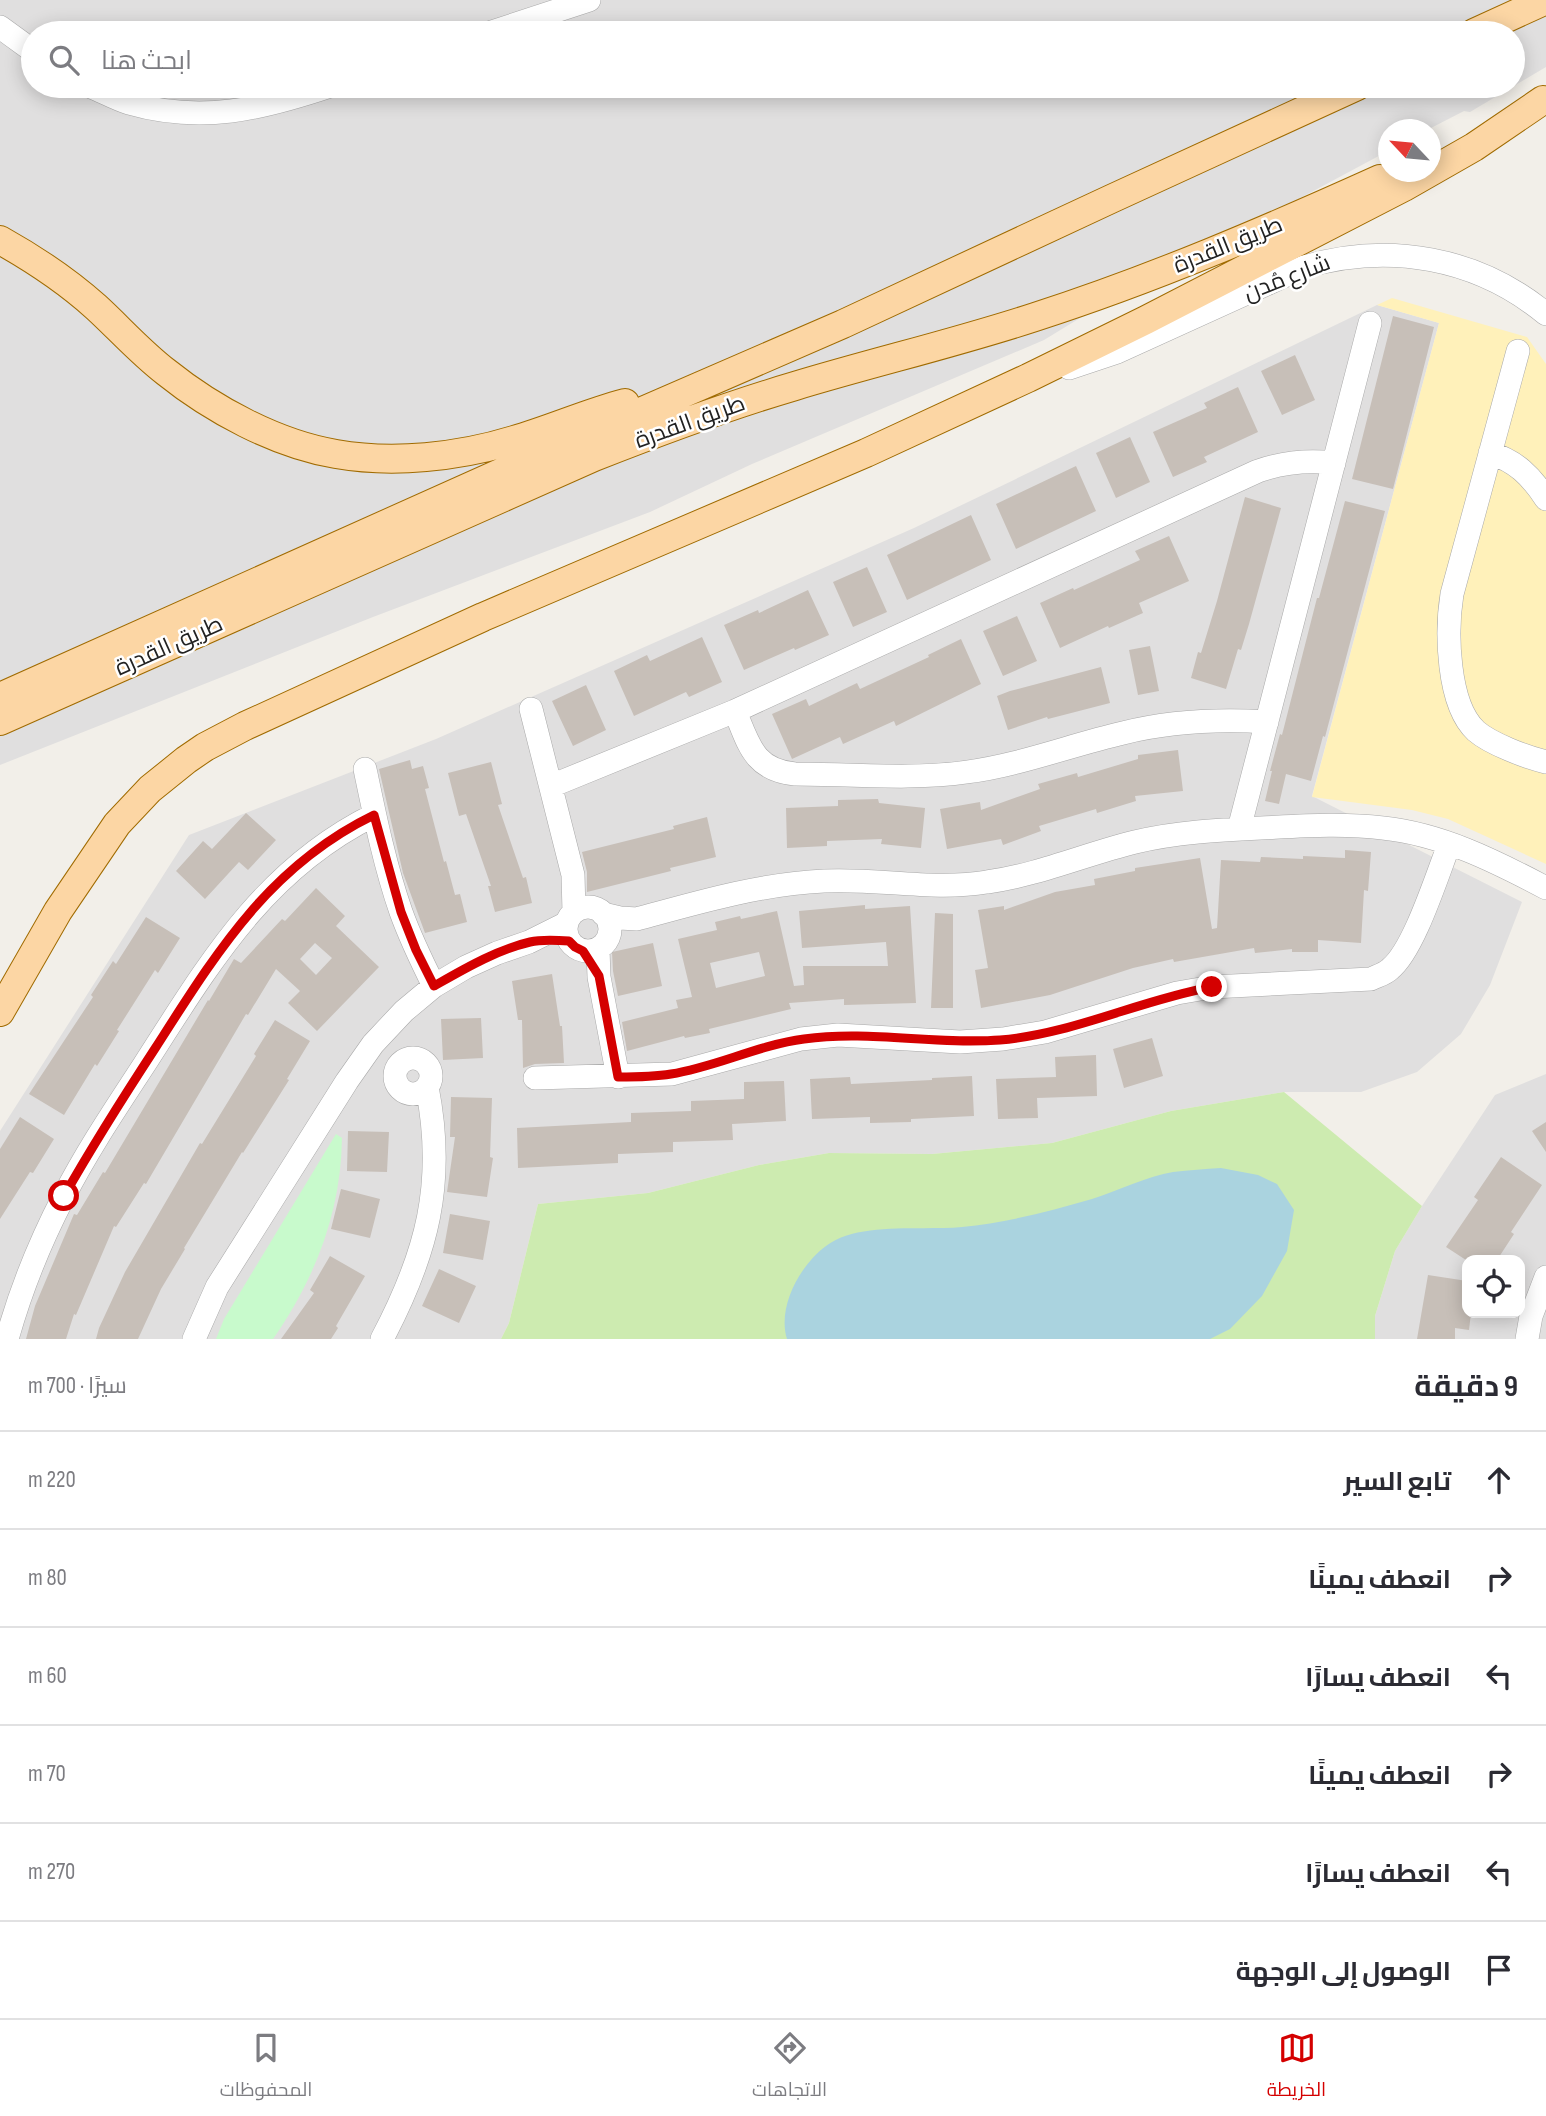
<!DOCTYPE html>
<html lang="ar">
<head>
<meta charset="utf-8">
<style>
	:root { --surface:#fff; --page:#f7f7f7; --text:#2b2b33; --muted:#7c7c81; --line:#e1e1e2; --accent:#d40000 }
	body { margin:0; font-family:"Sofia Sans Condensed",Cairo,sans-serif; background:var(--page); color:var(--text); direction:rtl }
	.controls { position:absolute; right:21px; bottom:21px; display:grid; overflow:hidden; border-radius:14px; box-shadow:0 4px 18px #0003 }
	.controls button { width:63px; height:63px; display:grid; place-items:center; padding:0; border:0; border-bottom:2px solid var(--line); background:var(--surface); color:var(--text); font:35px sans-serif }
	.compass { position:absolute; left:1378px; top:119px; width:63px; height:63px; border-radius:50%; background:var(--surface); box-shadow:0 4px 18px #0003; rotate:296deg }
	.stop { position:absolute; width:21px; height:21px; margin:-16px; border:5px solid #d40000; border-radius:50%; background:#fff }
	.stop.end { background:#d40000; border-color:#fff; box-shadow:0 2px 7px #0008 }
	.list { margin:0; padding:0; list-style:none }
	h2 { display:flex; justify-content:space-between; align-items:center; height:91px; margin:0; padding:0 28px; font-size:30px }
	h2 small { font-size:23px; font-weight:400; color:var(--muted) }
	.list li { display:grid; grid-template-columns:46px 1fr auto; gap:21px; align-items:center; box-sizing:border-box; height:98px; padding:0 28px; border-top:2px solid var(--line) }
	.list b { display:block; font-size:26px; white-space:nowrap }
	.list em { font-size:23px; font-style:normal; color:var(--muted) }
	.icon { flex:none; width:38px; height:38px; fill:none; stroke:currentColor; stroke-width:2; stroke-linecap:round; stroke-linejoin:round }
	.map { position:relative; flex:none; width:1546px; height:1339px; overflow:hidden; direction:ltr }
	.search { position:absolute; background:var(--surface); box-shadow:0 4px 18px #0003; left:21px; right:21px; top:21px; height:77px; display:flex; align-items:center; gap:18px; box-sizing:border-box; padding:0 24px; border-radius:38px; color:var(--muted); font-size:26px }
	.sheet { height:679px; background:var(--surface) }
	nav { display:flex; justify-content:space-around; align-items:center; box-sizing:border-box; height:98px; border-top:2px solid var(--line); background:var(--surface); font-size:19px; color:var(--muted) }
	nav a { display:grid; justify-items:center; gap:4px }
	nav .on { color:var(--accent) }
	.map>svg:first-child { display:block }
	.residential { fill:#e0dfdf; fill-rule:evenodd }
	.grass { fill:#cdebb0 }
	.sand { fill:#fff1ba }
	.park { fill:#c8facc }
	.water { fill:#aad3df }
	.building { fill:#c7bfb8; fill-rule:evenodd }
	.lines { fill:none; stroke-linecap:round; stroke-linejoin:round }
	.minor-casing { stroke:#a9a9a9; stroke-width:24 }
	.major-casing { stroke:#a06b00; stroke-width:30 }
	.minor { stroke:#fff; stroke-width:23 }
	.major { stroke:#fcd6a4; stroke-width:28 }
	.route { stroke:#d40000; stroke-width:9 }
	.labels { text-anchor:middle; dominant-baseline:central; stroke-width:5; stroke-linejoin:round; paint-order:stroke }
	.street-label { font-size:23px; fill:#222; stroke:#fff }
</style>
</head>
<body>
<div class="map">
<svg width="1546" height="1339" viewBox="0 0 1546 1339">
	<rect width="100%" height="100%" fill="#f2efe9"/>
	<!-- residential -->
	<path class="residential" d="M0,0H1546V67L1470,112L1464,111L1429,129L1388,130V151L1103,304L1044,340L752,464L650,512L373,617L0,765ZM33,33H1513V86H33Z
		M1377,305L1439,323L1312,796L1522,902L1490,985L1461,1034L1417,1072L1361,1092H1284L1171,1111L1052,1143L932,1154L829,1153L759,1165L648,1193L538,1204L509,1323L501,1339H0V1131L189,835L436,739L914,528Z
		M1546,1074V1339H1375V1316L1395,1251L1422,1206L1495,1095ZM1467,1260H1520V1313H1467Z"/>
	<!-- grass -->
	<path class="grass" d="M1284,1092L1422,1206L1395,1251L1375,1316V1339H501L509,1323L538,1204L648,1193L759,1165L829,1153L932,1154L1052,1143L1171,1111Z"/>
	<!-- sand -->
	<path class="sand" d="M1392,298L1527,337L1546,364V864L1448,819L1412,810L1312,797L1439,323L1377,305Z"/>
	<!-- park -->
	<path class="park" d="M336,1134L342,1138C341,1212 315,1279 273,1339H216L224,1319Z"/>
	<!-- water -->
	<path class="water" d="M1221,1168L1258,1175L1277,1184L1294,1210L1287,1251L1262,1296L1230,1329L1210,1339H787C777,1307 800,1265 826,1246C858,1221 923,1231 962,1227C1006,1223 1050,1211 1092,1199C1117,1191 1148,1176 1173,1172C1189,1170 1205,1169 1221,1168Z"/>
	<!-- building -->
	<path class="building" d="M1393,316L1434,327L1393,489L1352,479Z
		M1295,355L1315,400L1282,415L1261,371Z
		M1238,387L1258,432L1204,457L1207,462L1173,477L1153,432L1207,408L1204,403Z
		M1130,437L1150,482L1116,498L1096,453Z
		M1076,466L1096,511L1016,549L996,504Z
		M1245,497L1281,508L1249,624L1241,650L1238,649L1226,689L1191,678L1198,652L1201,653L1217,601Z
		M1345,501L1385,511L1325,737L1323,736L1311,781L1286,774L1279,804L1265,801L1272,771H1270L1280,734L1282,735L1317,598H1319Z
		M971,515L991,560L907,600L887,555Z
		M1169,536L1189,581L1139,603L1143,613L1109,628L1108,626L1060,648L1040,603L1073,588L1074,590L1140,560L1135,551Z
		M867,567L887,612L853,627L833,582Z
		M808,590L829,635L795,650L794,648L744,670L724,625L758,610L759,613Z
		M1017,616L1037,661L1003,676L983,631Z
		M702,637L722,682L689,697L686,692L634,716L614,671L647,655L650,661Z
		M961,639L981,684L896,726L894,721L843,744L840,737L792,759L772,714L806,699L809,706L857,683L860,689L929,657L928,655Z
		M1150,646L1159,691L1138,695L1129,650Z
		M1101,667L1110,703L1048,719L1047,717L1008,730L997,696L1010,691Z
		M586,685L606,730L573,746L552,701Z
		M1178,750L1183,791L1135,796L1136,801L1097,813L1096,809L1039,826L1041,831L1003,845L1001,839L947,849L940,809L980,802L981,810L1040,789L1038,784L1077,773L1078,777L1138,759V755Z
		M410,760L412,769L423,766L429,788L425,789L444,862L446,861L455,895L460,894L467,922L425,933L403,873L379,769Z
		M491,762L502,804L498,805L523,878L526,877L532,903L495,912L488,886H491L466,814L459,816L448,773Z
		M878,799L879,803L925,808L921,848L881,844L882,839L827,841V846L787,848L786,808L838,806V800Z
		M246,813L276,840L248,870L239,862L205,899L176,871L203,841L212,849Z
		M707,817L716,857L670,868L671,871L587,892V872L582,852L674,829L673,826Z
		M1345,850L1371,852L1368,891L1364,890L1361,943L1318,940V952H1292V949L1255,953L1254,948L1174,962L1173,959L1133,968L1050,995L981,1008L975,970L988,968L978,910L1004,906V910L1055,892L1095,885L1094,879L1135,871V868L1200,858L1212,929L1217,928L1221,860L1260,862L1261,857L1303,859V856L1345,858Z
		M316,888L345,916L336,926L379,967L317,1031L288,1003L300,991L276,969L248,1015L246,1014L146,1184L144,1183L116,1227L114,1226L76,1315L74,1314L66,1339H26L35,1306L74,1214L77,1215L103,1172L105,1173L208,1000L209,1001L234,959L241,963L282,919L285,921ZM315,943L332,958L316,975L300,959Z
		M865,905V909L910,906L916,1003L844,1005V999L789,1003L791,1009L709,1029L710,1033L685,1038L684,1036L627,1051L622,1022L678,1008L676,1000L692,997L678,939L717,930L715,922L740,916L741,919L777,911L794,986L804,985L803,966H888L886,942L802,948L799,911ZM759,952L765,976L716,988L710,963Z
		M935,913L953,914V1008H931Z
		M146,917L180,938L158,973L155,970L117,1030L119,1031L97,1066L95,1064L64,1115L29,1094L93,997L91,995L113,961L116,964Z
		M653,943L662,986L618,996L613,971L612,952Z
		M552,974L560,1026H562L564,1063L535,1064L523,1068L522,1020H518L512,981Z
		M481,1018L483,1058L443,1060L441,1019Z
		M275,1020L310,1041L287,1079L289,1080L243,1153L242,1152L184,1248L185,1249L161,1289L138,1339H96L99,1328L125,1272L200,1143L202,1144L256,1056L254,1054Z
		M1152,1038L1163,1076L1124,1088L1113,1049Z
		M1096,1055L1097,1096L1037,1098L1038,1118L998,1119L996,1079L1056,1077L1055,1057Z
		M972,1076L974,1116L911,1119V1122L870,1123V1117L812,1119L810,1079L850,1077L851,1084L932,1080V1078Z
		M784,1081L786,1121L732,1124L733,1140L673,1142V1152L618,1154V1163L518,1168L517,1128L631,1122V1113L691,1111V1101L744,1099V1082Z
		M451,1097L492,1098L490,1157L493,1158L487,1197L447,1192L455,1137H450Z
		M20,1117L54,1139L33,1173L30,1172L0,1219V1149Z
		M1546,1122V1152L1532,1131Z
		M348,1131L389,1132L387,1172L347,1171Z
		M1501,1157L1542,1185L1511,1232L1514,1234L1497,1260H1466L1446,1247L1478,1200L1474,1197Z
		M341,1189L380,1199L370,1238L331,1229Z
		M450,1214L490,1221L483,1260L443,1253Z
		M330,1256L365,1276L336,1326L338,1328L331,1339H281L314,1293L310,1290Z
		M439,1269L476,1286L459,1323L422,1306Z
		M1428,1275L1467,1281V1313H1471L1469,1330L1455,1328V1339H1417Z"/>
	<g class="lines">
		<defs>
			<path id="minor" d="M0,27L33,51
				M489,33L589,0
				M89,86C102,91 116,99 129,103C202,124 261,109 330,86
				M1518,351L1452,594C1446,631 1447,704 1476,731C1491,744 1526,757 1546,762
				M1069,368L1117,352L1304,267C1389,242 1477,257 1546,314
				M1490,453C1516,461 1531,476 1546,499
				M531,709L573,875L574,912
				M735,711C749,745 754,770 795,774C850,774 914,780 967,772C1020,765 1071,745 1123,733C1171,721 1218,719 1267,722
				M365,769C375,817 385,866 401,912C410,937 422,962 434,986
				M551,786L735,711L1258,471C1284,462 1307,460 1334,463
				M1239,829L1370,323
				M566 929a22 22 0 1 1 44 0a22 22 0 1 1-44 0Z
				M603,914L620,918L637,919C699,902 760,884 824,881C878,878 933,891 987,882C1038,875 1086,854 1135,842C1177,832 1219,830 1261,828C1302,826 1342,823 1383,828C1441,834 1495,861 1546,888
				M598,949L599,977L618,1077
				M395 1076a18 18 0 1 1 36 0a18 18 0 1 1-36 0Z
				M535,1078L672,1074L801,1039L838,1035L960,1042L1003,1039L1045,1032L1177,993L1212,987L1371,979C1377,976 1385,974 1390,969C1414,950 1437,875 1449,845
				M7,1339C21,1289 40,1242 64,1196C87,1151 116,1108 144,1065C209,964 263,870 374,815
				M194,1339L217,1287L347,1081L373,1044L404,1011L434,986L466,967L497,953L529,942L567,923
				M382,1339C427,1254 446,1183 427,1087
				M1527,1339L1531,1316L1546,1277"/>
			<path id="major" d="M1474,33L1546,0
				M0,240C34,259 67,281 96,307C119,328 140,352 166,372C212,409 276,444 336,454C393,464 459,457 514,440C552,429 587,413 625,403
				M0,697L509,469L843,324L1111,199L1357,86
				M0,721L594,457C660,431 727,406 795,386C874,362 956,343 1035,317C1153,279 1267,230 1380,179
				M0,1012L58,911L117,824L150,789L186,760L205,747L245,726L483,617L866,453L1028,378L1146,320L1404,187L1474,147L1543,100"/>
		</defs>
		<!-- minor casing -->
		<use href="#minor" class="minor-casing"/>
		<!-- major casing -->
		<use href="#major" class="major-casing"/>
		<!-- minor -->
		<use href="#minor" class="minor"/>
		<!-- major -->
		<use href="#major" class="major"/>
	</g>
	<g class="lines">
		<!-- route -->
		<path class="route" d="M64,1196C93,1145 124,1096 156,1047C217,952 269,866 374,815L401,912L416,950L434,986C464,969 496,950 530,942C542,939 556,940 569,941L575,947L583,951L599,976L618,1077C635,1077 653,1077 671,1074C716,1067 758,1045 804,1039C869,1030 935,1045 1000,1040C1073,1034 1140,1000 1212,987"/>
	</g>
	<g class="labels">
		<!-- street labels -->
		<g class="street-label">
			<text transform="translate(1228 245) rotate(-22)">طريق القدرة</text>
			<text transform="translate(1287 278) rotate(-21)">شارع مُدن</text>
			<text transform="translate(690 422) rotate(-20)">طريق القدرة</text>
			<text transform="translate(169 646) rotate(-24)">طريق القدرة</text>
		</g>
	</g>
</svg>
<div class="controls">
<button><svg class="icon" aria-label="locate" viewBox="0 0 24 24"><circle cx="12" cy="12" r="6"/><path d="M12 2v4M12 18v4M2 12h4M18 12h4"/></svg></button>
</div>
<svg class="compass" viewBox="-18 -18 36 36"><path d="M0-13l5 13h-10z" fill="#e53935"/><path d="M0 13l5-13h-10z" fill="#7c7c81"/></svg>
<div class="stop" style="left:64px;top:1196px"></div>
<div class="stop end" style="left:1212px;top:987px"></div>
<div class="search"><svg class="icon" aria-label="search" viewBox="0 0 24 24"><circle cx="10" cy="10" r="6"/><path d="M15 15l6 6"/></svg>ابحث هنا</div>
</div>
<section class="sheet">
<h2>9 دقيقة<small>سيرًا · 700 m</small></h2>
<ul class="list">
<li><svg class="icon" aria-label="ahead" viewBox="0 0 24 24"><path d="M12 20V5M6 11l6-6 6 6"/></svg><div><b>تابع السير</b></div><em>220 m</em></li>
<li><svg class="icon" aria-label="right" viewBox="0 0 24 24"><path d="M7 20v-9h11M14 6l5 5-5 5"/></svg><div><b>انعطف يمينًا</b></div><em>80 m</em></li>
<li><svg class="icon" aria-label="left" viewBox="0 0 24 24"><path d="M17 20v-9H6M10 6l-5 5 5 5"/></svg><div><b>انعطف يسارًا</b></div><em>60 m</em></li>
<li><svg class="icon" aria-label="right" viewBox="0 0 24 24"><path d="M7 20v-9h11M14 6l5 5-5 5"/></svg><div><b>انعطف يمينًا</b></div><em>70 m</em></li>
<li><svg class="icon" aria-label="left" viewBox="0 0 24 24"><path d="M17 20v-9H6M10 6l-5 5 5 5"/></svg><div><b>انعطف يسارًا</b></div><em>270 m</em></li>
<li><svg class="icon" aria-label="arrive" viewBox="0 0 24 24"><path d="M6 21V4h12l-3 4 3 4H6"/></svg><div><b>الوصول إلى الوجهة</b></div></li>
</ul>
</section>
<nav>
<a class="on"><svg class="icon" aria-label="map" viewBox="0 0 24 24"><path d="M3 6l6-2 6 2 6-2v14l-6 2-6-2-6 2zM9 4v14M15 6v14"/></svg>الخريطة</a>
<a><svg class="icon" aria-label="directions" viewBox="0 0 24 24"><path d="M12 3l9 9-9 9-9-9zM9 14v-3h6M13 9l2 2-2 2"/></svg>الاتجاهات</a>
<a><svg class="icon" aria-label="saved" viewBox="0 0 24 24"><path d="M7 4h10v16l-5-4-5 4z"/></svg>المحفوظات</a>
</nav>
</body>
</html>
